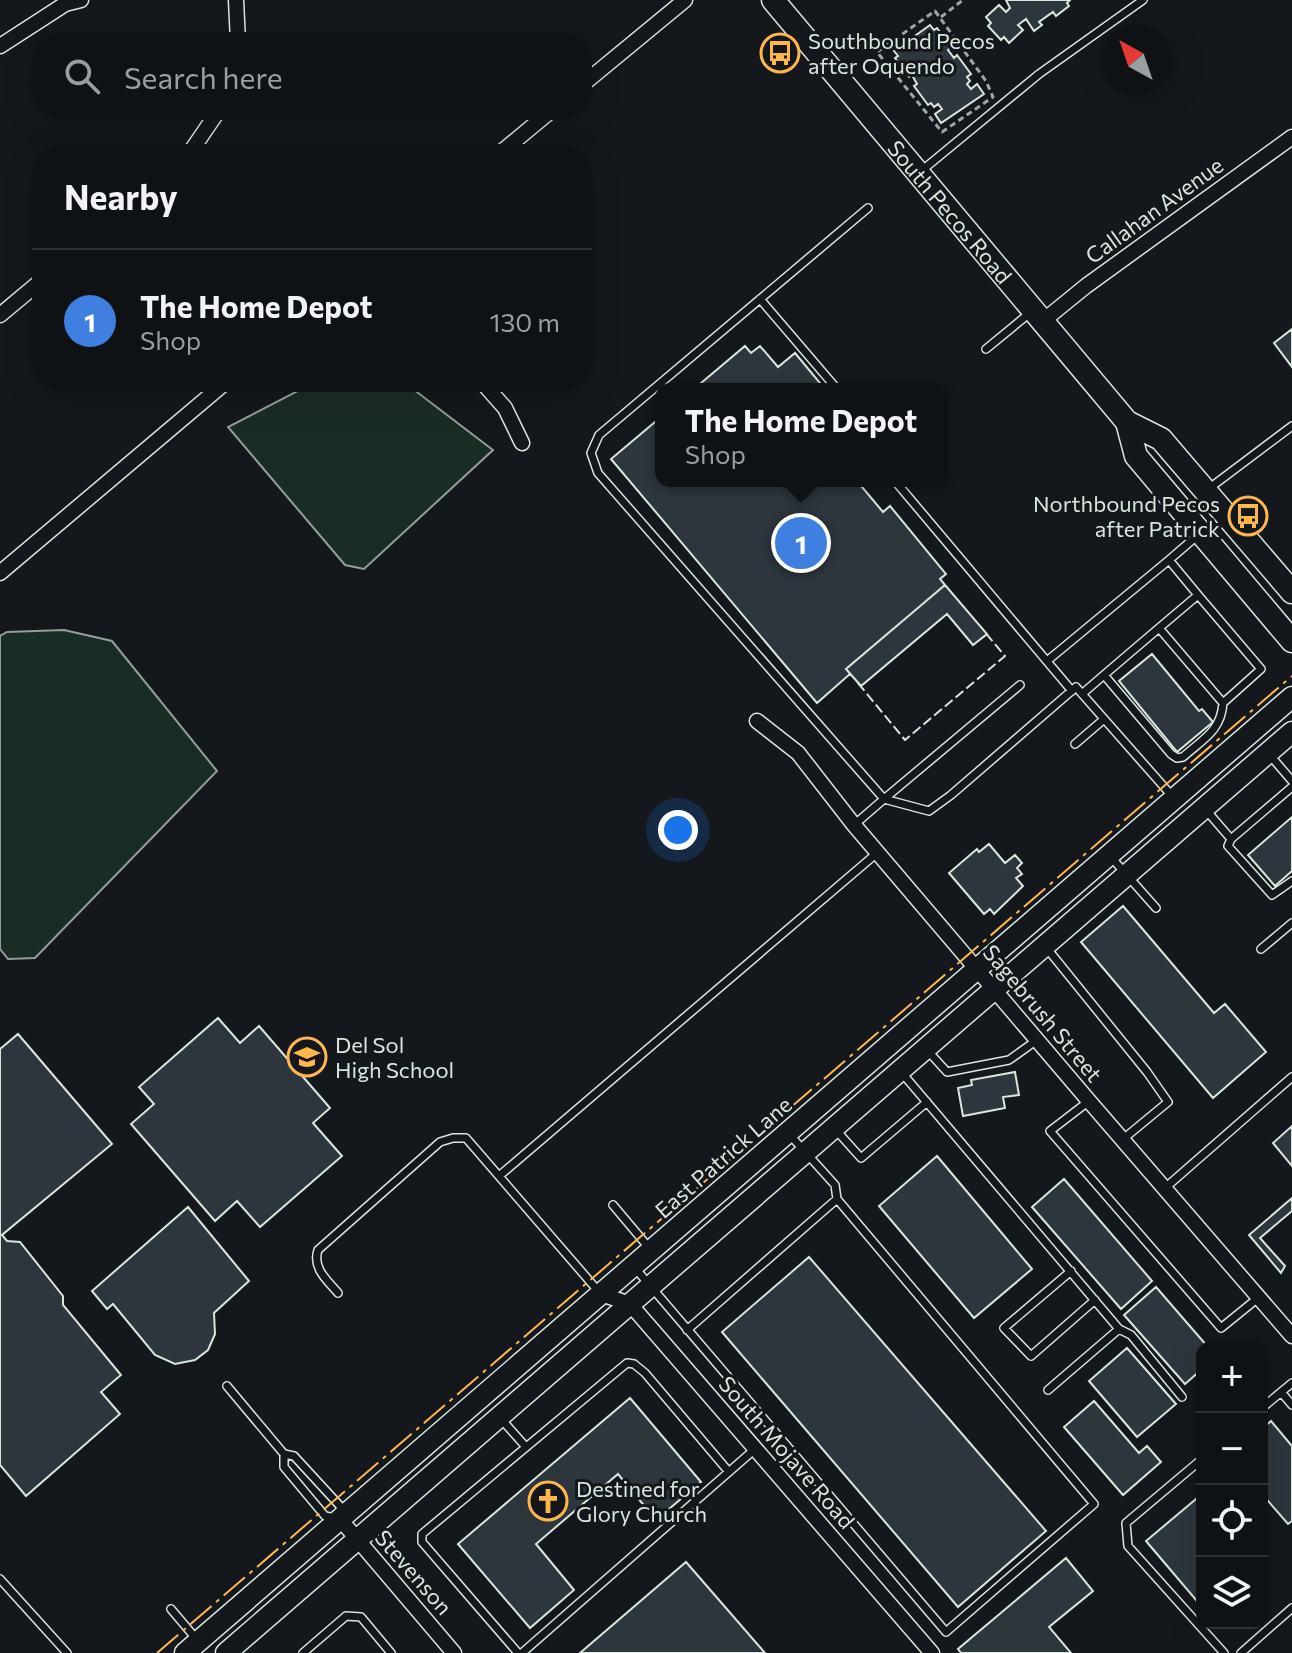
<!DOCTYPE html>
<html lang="en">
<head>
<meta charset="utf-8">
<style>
	:root { --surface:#0f1215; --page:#1d2022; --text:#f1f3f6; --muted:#9b9ea0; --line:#2f3234; --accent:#ffb74d }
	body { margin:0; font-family:Commissioner,sans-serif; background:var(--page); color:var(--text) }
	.controls { position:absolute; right:24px; bottom:24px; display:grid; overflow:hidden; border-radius:16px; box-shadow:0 8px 32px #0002 }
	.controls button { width:72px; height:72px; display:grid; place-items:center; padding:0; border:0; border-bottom:2px solid var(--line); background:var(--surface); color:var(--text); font:40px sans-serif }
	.compass { position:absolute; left:1100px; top:24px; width:72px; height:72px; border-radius:50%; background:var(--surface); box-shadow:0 8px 32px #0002; rotate:320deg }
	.you { position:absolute; left:678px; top:830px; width:28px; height:28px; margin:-20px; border:6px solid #fff; border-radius:50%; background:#1a73e8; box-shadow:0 0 0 12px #1a73e833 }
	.badge { display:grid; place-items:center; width:52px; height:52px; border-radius:50%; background:var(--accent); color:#fff; font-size:26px; font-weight:700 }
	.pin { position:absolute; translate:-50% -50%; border:4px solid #fff; box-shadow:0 2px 8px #0006 }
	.popup { position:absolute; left:655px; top:383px; width:292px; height:104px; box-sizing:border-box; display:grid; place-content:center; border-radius:16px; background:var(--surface); filter:drop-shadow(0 2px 6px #0005); font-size:26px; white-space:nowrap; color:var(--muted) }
	.popup b { font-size:30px; color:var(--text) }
	.popup::after { content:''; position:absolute; left:50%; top:100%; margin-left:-16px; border:16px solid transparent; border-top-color:var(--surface) }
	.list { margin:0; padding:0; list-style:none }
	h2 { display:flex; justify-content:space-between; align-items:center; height:104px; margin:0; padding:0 32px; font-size:34px }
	h2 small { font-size:26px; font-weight:400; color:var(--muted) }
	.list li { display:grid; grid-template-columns:52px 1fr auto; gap:24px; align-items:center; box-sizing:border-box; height:144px; padding:0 32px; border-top:2px solid var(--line) }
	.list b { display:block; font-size:30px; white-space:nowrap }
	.list p { margin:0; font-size:26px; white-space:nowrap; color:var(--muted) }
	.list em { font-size:26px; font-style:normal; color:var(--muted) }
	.icon { flex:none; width:44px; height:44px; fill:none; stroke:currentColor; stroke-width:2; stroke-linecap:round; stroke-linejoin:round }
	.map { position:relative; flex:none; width:1292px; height:1653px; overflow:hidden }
	.search { position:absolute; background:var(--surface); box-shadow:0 8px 32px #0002; left:32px; top:32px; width:560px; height:88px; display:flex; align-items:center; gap:20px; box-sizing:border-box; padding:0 28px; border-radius:32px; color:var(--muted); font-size:30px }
	.panel { position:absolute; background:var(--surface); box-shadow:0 8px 32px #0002; left:32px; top:144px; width:560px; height:248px; border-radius:32px }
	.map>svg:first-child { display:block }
	.green { fill:#1a2d24; stroke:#939e99; stroke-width:2 }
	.building { fill:#2c363c; stroke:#d8e6dc; stroke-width:2 }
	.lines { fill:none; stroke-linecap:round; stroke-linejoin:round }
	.service-casing { stroke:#d8e6dc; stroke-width:10 }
	.minor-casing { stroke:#d8e6dc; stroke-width:17 }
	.secondary-casing { stroke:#d8e6dc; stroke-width:23 }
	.primary-casing { stroke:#d8e6dc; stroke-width:25 }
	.path { stroke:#9da8a2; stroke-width:3; stroke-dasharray:6 4; stroke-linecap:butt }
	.service { stroke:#14181c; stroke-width:7 }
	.minor { stroke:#14181c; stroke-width:14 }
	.secondary { stroke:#14181c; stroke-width:20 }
	.primary { stroke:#14181c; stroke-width:22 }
	.fence { stroke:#d8e6dc; stroke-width:2; stroke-dasharray:10 4; stroke-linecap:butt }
	.power { stroke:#ffb74d; stroke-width:2; stroke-dasharray:28 6 4 6; stroke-linecap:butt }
	.labels { text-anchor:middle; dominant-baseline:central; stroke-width:6; stroke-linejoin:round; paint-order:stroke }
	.poi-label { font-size:22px; fill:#d8e6dc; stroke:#14181c; text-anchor:start }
	.street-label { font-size:22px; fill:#d8e6dc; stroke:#14181c }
</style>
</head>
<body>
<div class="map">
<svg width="1292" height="1653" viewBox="0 0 1292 1653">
	<rect width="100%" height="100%" fill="#14181c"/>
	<!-- green -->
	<path class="green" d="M315,382L405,383L493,450L364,569L345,565L228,427Z
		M64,630L112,641L217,771L35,958L8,959L0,949V636L7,632Z"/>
	<!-- building -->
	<path class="building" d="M1070,0L1067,3L1069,6L1056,16L1053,12L1039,22L1042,25L1034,31L1026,19L1018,25L1023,30L1009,43L1004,37L1001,40L988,26L991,23L986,17L999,5L1006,12L1010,8L1006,0Z
		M930,25L934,30L937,28L951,47L948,50L954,58L957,55L971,74L967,77L970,81L967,84L971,89L977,84L984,94L941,123L935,114L942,109L938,104L934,107L931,103L928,105L914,86L917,84L912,75L909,77L895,58L898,56L894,51Z
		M1292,329V367L1274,343Z
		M745,346L751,353L760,346L778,367L795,353L825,389H694Z
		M661,417V481H857L883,512L890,506L946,574L940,579L945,585L846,669L850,674L817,703L611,459Z
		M945,585L987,634L973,645L947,614L861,686L846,669Z
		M1152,654L1199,711L1202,709L1213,722L1177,752L1119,681Z
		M1292,817V871L1275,886L1248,855Z
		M989,844L1005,863L1015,855L1022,863L1017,868L1022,874L1016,878L1023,886L994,914L990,909L984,914L949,873L977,849L979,852Z
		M1123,906L1214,1013L1225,1004L1266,1052L1213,1098L1081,942Z
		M218,1018L240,1043L259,1026L330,1108L313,1123L342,1156L260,1227L237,1201L215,1221L131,1124L154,1104L139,1087Z
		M18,1034L112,1144L2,1235L7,1241L20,1242L63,1296V1305L121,1375L101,1392L120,1414L26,1496L0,1465V1049Z
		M1015,1072L1019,1095L1003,1097L1005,1108L963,1116L958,1088L972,1085L971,1080Z
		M1292,1126V1166L1273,1143Z
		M937,1156L1032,1269L974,1318L879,1206Z
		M1064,1179L1152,1281L1121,1309L1032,1207Z
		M1292,1198V1211L1260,1238L1285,1266L1281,1273L1249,1235Z
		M188,1207L249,1281L214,1313L215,1334L208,1350L195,1360L175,1364L155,1355L113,1304L107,1309L92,1291Z
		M809,1257L1046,1531L958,1607L722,1332Z
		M1156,1287L1208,1347H1202V1369L1185,1384L1124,1315Z
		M1127,1348L1176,1404L1137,1437L1089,1381Z
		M630,1398L701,1482L656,1520L618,1474L536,1544L574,1590L530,1628L458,1544Z
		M1094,1401L1139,1453L1147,1446L1161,1462L1123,1495L1064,1427Z
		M1271,1421L1292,1446V1521L1288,1524L1262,1494V1429Z
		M1202,1494V1607L1146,1541Z
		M1066,1558L1093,1591L1049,1627L1071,1653H961L958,1649Z
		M686,1562L765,1653H580Z"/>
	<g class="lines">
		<defs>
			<path id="service" d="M920,172L1039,74L1143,0
				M760,299L837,389
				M986,349L1031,312
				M895,481L1072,691
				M1207,490L1292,426
				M1169,560L1198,535
				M1047,661L1169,560L1198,595
				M1104,675L1171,754L1177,758L1183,757C1203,739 1221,731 1223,703
				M1020,685L884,799L929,811L951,795L1076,687L1172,796
				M1082,694C1120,661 1159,628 1198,595L1261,669L1223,703L1159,628
				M1075,744L1103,720
				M1269,754L1292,781
				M1292,787L1231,839L1228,846L1272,895L1292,881
				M1206,810L1231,839
				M854,825L884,799L598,473L591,453L599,435L868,208
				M1110,856L1156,908
				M1045,946L1147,1072L1168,1102L1122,1140
				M1261,949L1292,923
				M927,1050L947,1072L1009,1060L1037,1040
				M902,1073L1119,1329L1048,1390
				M1089,1101L1050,1131L1221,1328L1258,1298
				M835,1129L861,1158L927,1102
				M789,1134L835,1185L837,1199
				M499,1176L877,853
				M1165,1188L1292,1077
				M613,1205L650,1249
				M635,1268L946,1632L1094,1504L837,1199L687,1330
				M1071,1271L1004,1328L1031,1356L1095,1300
				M338,1293C327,1280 312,1268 318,1250L440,1142L453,1138H466L599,1292
				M1119,1329L1131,1335L1182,1397
				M227,1386L284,1454L294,1456L340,1506V1519L325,1516L284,1467V1454
				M1281,1392L1292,1405
				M1262,1408L1292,1383
				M501,1419L526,1447
				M1202,1459L1126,1523L1128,1546L1224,1653
				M0,1579L67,1653
				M171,1609L198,1641
				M303,1653L346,1616L361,1617L391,1653
				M518,1653L422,1542V1534L627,1363L634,1364L645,1373L729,1472
				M522,1653L755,1449
				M1241,1653L1292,1608"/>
			<path id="minor" d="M236,0L238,42
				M0,46L65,4L81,0
				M582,85L685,0
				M189,154L219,110
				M499,154L552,110
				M0,315L42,280
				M1043,321L1086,286L1292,137
				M482,382L505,408L522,443
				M0,573L226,382
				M757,721L798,753L854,825L1089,1101L1292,1336
				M601,1294L630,1304L932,1653
				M340,1519L454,1653"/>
			<path id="secondary" d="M185,1653L1292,697
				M226,1653L1292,732"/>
			<g id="primary">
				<path id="s1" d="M773,0L1127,422L1161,439L1292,592"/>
				<path d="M1127,422L1136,456L1292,641"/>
			</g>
		</defs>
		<!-- service casing -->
		<use href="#service" class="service-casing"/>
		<!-- minor casing -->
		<use href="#minor" class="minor-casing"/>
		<!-- secondary casing -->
		<use href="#secondary" class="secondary-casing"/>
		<!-- primary casing -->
		<use href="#primary" class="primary-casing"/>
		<!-- path -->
		<path class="path" d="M935,11L986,81L993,97L942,132L877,52Z
			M941,17L963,0"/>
		<!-- service -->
		<use href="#service" class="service"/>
		<!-- minor -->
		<use href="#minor" class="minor"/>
		<!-- secondary -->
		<use href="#secondary" class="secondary"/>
		<!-- primary -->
		<use href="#primary" class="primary"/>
		<!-- fence -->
		<path class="fence" d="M858,683L905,740L1005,656L984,631"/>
		<!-- power -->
		<path class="power" d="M157,1653L1292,676"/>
	</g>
	<!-- icons -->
	<defs>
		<symbol id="bus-ring" viewBox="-11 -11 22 22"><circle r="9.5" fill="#14181c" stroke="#ffb74d" stroke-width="1.5"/><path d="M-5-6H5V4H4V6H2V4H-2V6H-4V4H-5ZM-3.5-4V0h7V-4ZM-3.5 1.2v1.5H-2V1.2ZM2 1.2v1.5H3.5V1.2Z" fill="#ffb74d"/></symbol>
		<symbol id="school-ring" viewBox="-11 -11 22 22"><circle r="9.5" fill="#14181c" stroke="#ffb74d" stroke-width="1.5"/><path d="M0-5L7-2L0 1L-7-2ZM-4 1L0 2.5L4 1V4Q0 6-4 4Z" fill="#ffb74d"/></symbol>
		<symbol id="church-ring" viewBox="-11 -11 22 22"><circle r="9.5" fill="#14181c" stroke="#ffb74d" stroke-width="1.5"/><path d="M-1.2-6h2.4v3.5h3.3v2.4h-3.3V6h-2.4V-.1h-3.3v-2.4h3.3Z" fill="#ffb74d"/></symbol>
	</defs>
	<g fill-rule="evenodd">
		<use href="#bus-ring" x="758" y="31" width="44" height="44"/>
		<use href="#bus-ring" x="1226" y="494" width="44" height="44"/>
		<use href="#school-ring" x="285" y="1035" width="44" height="44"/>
		<use href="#church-ring" x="526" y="1479" width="44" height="44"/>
	</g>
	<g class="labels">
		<!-- poi labels -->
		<g class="poi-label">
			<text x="808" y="40">Southbound Pecos<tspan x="808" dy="25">after Oquendo</tspan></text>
			<text x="1220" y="503" text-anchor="end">Northbound Pecos<tspan x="1220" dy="25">after Patrick</tspan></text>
			<text x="335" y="1044">Del Sol<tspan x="335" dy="25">High School</tspan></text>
			<text x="576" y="1488">Destined for<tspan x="576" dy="25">Glory Church</tspan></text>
		</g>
		<!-- street labels -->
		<g class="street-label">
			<text transform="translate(1154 210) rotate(-36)">Callahan Avenue</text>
			<text stroke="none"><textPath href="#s1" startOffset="276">South Pecos Road</textPath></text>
			<text transform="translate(1043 1013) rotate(50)">Sagebrush Street</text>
			<text transform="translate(723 1157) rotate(-41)">East Patrick Lane</text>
			<text transform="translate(787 1452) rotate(49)">South Mojave Road</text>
			<text transform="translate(414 1572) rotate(49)">Stevenson</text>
		</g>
	</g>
</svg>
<div class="controls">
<button>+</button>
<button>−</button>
<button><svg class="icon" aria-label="locate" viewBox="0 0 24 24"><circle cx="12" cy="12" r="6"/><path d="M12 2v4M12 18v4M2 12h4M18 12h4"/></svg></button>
<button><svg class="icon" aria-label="layers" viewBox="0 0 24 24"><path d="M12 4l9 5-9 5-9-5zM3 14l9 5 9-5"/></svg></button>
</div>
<svg class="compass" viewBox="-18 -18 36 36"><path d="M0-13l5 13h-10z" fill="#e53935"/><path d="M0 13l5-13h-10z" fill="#9b9ea0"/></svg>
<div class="you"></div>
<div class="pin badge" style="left:801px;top:543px;background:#3f7fe0">1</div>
<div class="popup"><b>The Home Depot</b>Shop</div>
<div class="search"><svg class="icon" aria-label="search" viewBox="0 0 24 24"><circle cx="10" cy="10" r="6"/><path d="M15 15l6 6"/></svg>Search here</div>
<section class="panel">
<h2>Nearby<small></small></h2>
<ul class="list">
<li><span class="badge" style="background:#3f7fe0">1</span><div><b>The Home Depot</b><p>Shop</p></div><em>130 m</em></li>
</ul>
</section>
</div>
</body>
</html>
